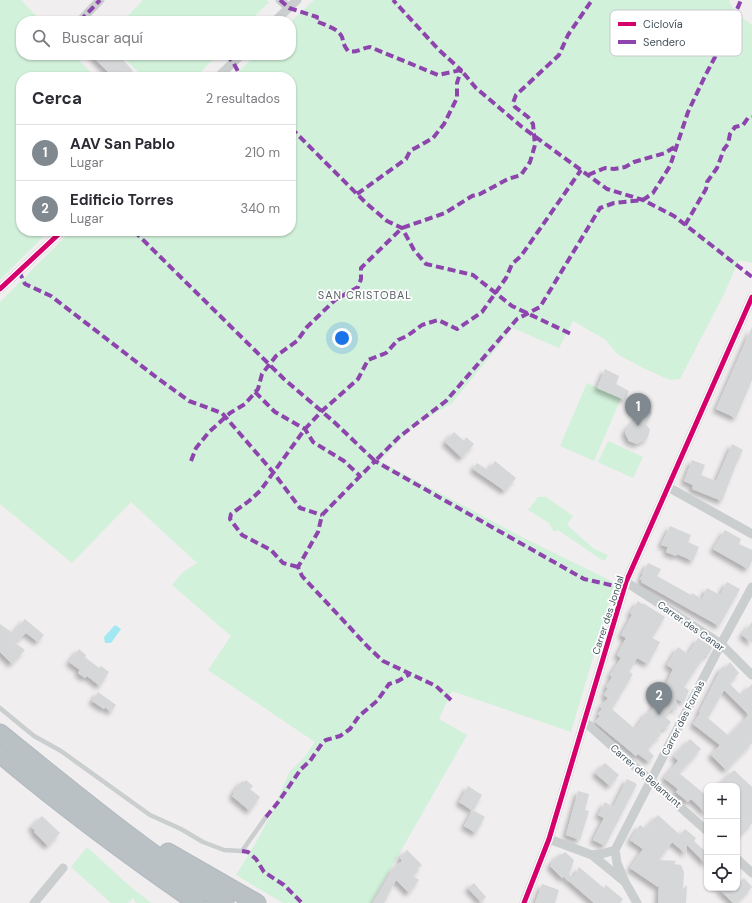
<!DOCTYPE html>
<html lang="es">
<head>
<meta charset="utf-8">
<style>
	:root { --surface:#fff; --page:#f7f7f7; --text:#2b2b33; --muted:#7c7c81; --line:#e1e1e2; --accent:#808990 }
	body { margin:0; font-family:"DM Sans",sans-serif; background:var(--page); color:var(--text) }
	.controls { position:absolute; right:12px; bottom:12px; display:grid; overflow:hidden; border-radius:8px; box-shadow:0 1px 3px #0004 }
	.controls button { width:36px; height:36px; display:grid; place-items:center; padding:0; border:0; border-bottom:1px solid var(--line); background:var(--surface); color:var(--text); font:20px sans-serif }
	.you { position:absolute; left:342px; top:338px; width:14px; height:14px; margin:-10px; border:3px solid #fff; border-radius:50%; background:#1a73e8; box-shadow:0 0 0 6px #1a73e833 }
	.badge { display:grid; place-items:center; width:26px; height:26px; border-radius:50%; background:var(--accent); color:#fff; font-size:13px; font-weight:700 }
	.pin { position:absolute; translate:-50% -33px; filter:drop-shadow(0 1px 2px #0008) }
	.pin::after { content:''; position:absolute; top:21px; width:14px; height:12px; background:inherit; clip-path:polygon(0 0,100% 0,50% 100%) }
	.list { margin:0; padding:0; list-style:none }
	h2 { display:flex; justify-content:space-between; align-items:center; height:52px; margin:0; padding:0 16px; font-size:17px }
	h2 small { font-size:13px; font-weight:400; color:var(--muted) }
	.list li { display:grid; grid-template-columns:26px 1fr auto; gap:12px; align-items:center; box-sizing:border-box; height:56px; padding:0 16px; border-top:1px solid var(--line) }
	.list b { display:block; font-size:15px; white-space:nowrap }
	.list p { margin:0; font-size:13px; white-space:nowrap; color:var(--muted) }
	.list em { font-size:13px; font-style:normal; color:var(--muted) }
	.icon { flex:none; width:22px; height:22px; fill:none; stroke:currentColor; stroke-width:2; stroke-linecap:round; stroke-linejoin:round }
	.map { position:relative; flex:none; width:752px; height:903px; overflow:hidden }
	.search { position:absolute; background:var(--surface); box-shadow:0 1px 3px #0004; left:16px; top:16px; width:280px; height:44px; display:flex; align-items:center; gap:10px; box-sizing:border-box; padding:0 14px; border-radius:16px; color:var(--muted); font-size:15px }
	.panel { position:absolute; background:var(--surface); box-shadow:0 1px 3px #0004; left:16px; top:72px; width:280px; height:164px; border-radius:16px }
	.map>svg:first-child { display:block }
	.green { fill:#d1f1da }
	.water { fill:#a2e8f2 }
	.building { fill:#d6d7d9; fill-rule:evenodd; filter:url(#shadow) }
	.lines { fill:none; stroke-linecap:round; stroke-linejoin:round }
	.highway-casing { stroke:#b2b9bf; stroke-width:19 }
	.lane { stroke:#cacecf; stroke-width:4.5 }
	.street { stroke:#cacecf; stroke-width:9 }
	.highway { stroke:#bac1c5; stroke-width:17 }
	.quiet { stroke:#8e44ad; stroke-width:4; stroke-dasharray:8 4; stroke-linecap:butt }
	.cycleway-casing { stroke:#fff; stroke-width:8 }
	.cycleway { stroke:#d6006c; stroke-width:5 }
	.labels { text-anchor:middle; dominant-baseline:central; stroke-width:3.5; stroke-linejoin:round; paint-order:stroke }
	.street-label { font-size:10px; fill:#44535d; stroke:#fff }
	.neighbourhood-label { font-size:11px; letter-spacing:1px; fill:#595f63; stroke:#fff }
	.key { fill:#fff; stroke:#c7cbce; stroke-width:1 }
	.key-label { font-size:11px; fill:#44535d }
</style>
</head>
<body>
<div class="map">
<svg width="752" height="903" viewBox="0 0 752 903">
	<defs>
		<filter id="shadow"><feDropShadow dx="-3.5" dy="3.5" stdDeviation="2" flood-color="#0004"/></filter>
	</defs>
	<rect width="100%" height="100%" fill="#f0eeee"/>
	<!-- green -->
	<path class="green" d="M0,0H21L41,21H21V55H74L95,77H21V231H49L0,280Z
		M143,0H266L269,2L250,21H123Z
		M314,0H729C731,10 744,19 752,25V263L739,260L724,294L680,379L670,380L643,368L617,354L606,340L573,321L559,348L513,328L452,403L413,427L380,461L520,536L615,583L571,732L452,691L439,719L467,735L371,903H283L236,875L254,846L272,813L290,771L303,759L315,742L208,670L231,636L172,585L183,572L197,563L131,502L72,563L0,504V302L71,231H291V77H233L256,55H291V22Z
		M121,55H217L196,77H143Z
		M587,383L621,398L594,461L560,446Z
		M608,441L643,457L633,478L598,462Z
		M538,497H546L573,516L567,525L594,549L608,555L605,560H602L558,530L554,532L549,523L528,510Z
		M87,847L125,882L151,903H136L133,898L128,903H111L71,867Z"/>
	<!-- water -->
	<path class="water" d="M115,625L121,629L111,643H105L104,637Z"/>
	<!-- building -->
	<path class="building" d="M91,55H119L133,71L127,77H113Z
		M752,327V380L736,418L716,409Z
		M605,369L619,376L616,384L629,391L625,400L597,388Z
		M649,406L652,414L646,424L650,430L647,439L637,444L629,441L625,433L627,428L635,420L640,408Z
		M454,432L464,441L466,437L474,444L462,458L445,442Z
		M732,444L743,450L737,462L722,501L692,489L693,485L684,481L692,460L705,465L701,475L716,481Z
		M495,461L516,478L505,491L473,469L477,463L488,470Z
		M670,526L691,535L688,542L699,547L693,561L677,554L676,556L666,552L668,547L661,545Z
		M725,530L741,539L739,544L752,550V561L748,569L713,549Z
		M648,563L661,569L657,576L691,595L692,593L702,599L707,588L720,595L727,582L740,589L719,626L641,582L642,580L640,579L643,575L642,574Z
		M638,601L642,604L643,603L665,617L652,638L660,642L648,664L637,658L629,672L633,674L612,709L635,729L647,712L649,713L657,701L654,699L659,693L662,694L673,669L667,665L678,647L688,654L698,638L713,647L707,656L705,655L684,687L689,690L684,702L676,699L677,711L673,707L665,717L671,722L667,727L661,730L660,736L656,739L648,750L654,756L649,762L638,754L636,756L595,722L600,716L598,714L602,709L600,707L608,698L604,695L608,688L606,687L612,677L610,675L621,658L617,655L626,638L621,635L632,615L630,613Z
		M25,619L44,635L38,642L26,633L15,643L25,650L12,664L0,652V624L13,633Z
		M752,622V643L742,635Z
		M79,649L86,655L85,657L99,668L101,666L109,672L100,686L87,676L85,678L78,673L80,670L69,662Z
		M730,662L739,673L729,683L741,695L752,684V743L726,770L711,755L720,745L693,724L700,713L699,712L722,667L725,668ZM724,690L749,715L729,736L708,718Z
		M98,692L116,705L111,712L105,707L104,709L92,701Z
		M690,739L701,749L679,773L707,796V814L691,799L688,802L676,792L678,789L664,778L678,761L674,756Z
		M605,763L619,775L610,786L595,773Z
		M734,770L752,787V823L737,838V786H718Z
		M627,779L637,784L605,846L593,840L604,818L598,815L605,802L613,807Z
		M246,780L253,786L250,789L260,797L250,811L232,796L234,794L233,793L242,781L244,782Z
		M468,786L482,795L473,811L459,802Z
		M578,791L589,794L585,810L589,811L580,840L566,835Z
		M473,810L485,817L476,833L464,826Z
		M658,815L680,835L685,829L696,838L694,841L707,853V865L687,845L686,854L672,842L659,860L676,861L674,864L681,865L684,872L683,889L687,885L686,903H658L659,885L658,887L630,868L643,849L630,840L640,825L645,829Z
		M42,816L60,833L48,846L34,832L35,830L31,827Z
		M407,850L422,865L417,869L419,870L413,876L419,880L414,887L409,893L396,880L384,903H373L393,869L402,861L400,857Z
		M565,852L574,860L569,875L574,877L579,867L604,888L606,885L623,899L620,903H594L563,876V879L550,866L552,864L551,863L560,854L561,855Z
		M744,878L752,887L736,903H733L718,888H737V884Z
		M474,883L486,897L481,902L468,888Z
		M542,884L559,890L555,903H535Z"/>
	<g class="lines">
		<defs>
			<path id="highway" d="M0,733C73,792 146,852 225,903
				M0,754C63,807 129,856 197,903
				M168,852L257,903"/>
		</defs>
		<!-- highway casing -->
		<use href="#highway" class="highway-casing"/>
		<!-- lane -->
		<path class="lane" d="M0,708L34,736L61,751L150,815L181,829L203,842L224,850L242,851L266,817"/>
		<!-- street -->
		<path class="street" d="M280,0L289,8
			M80,21L100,0
			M275,21L297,0
			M218,77L241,55
			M0,289L62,231
			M668,487L752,534
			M626,582L721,644L752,675
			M584,721L707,831
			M549,839L592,855L625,882L637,903
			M592,855L605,853L615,850
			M737,859L752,873
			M625,882L617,863L615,850L721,644L752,587
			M34,903L63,868
			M524,903L549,839L626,582L752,297"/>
		<!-- highway -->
		<use href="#highway" class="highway"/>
		<!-- quiet -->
		<path class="quiet" d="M280,0L289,8L317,17L316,21C324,25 338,28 342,37C344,44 343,44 348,51C357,53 362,48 370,47L438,75L461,70L476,88L522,127L607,189L643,200L674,216L752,277
			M80,21L100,0
			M226,55L233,62L241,77
			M291,128L366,203L387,221L402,228L414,250L426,264L473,275L512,306L571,334
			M588,175L605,168L614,169L625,167L634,162L665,153L676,146
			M357,194L406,159L410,151L433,138L444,124L457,98V83L461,70L439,50L393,0
			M685,225L706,189L707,182L717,168L724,149L728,144L730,134L735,127L743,125L748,118L752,117
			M134,231L284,379L333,421L375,461L399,437L446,401L517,319L540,307L600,208L614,203L643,200L653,193L670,166L688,112L705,76L724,40L741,0
			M19,271L25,284L51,296L156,377L189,401L222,413L273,472L300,508L322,515
			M255,392L275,412L305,429L313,442L344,461L360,476
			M191,461L196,448L209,432L230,413L245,404L258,389L262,374L276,356L297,341L307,327L335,300L358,287L361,279V268L402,228L445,213L472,196L480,194L508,179L521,175L530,162L535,145L533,124L528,117L515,107L513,103L516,95L559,55L568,35L592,0
			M298,567L283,563L271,550L242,535L230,519L231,514L249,501L260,491L305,429L322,411L358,379L368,360L386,353L398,340L407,336L422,325L438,320L457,329L482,312L506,278L512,264L521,256L581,170
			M451,700L436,686L383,661L368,647L302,576L298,567L318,532L322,515L375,461L584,579L624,588
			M266,817L279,801L301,769L310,761L323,742L326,740L340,736L350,729L359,716L377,701L389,684L398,681L410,674
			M242,851L248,852L256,859L264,872L284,885L302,903"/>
		<defs>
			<path id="cycleway" d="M0,289L62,231
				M524,903L549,839L626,582L752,297"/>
		</defs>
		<!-- cycleway casing -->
		<use href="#cycleway" class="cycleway-casing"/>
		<!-- cycleway -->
		<use href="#cycleway" class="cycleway"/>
	</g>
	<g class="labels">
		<!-- street labels -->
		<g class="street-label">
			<text transform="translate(608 615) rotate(-72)">Carrer des Jondal</text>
			<text transform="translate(691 626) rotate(35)">Carrer des Canar</text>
			<text transform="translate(683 718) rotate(-63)">Carrer des Fornàs</text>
			<text transform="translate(646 776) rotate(41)">Carrer de Belamunt</text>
		</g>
		<!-- neighbourhood labels -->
		<g class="neighbourhood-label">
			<text x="365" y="295">SAN CRISTOBAL</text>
		</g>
	</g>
	<!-- legend -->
	<rect x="610" y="10" width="132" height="46" rx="6" class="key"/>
	<rect x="618" y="22" width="18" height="4" fill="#d6006c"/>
	<rect x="618" y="40" width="18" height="4" fill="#8e44ad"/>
	<g class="key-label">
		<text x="643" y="28">Ciclovía</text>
		<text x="643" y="46">Sendero</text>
	</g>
</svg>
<div class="controls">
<button>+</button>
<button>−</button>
<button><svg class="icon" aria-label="locate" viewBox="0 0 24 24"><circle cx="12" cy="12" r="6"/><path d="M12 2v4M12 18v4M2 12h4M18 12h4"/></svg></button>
</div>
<div class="you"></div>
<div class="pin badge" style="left:638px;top:426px">1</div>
<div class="pin badge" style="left:659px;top:715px">2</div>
<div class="search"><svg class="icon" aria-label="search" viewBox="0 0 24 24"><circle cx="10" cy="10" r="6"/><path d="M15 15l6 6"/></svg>Buscar aquí</div>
<section class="panel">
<h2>Cerca<small>2 resultados</small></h2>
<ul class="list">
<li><span class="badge">1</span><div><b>AAV San Pablo</b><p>Lugar</p></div><em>210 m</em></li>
<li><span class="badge">2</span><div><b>Edificio Torres</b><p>Lugar</p></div><em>340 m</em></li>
</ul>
</section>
</div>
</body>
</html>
